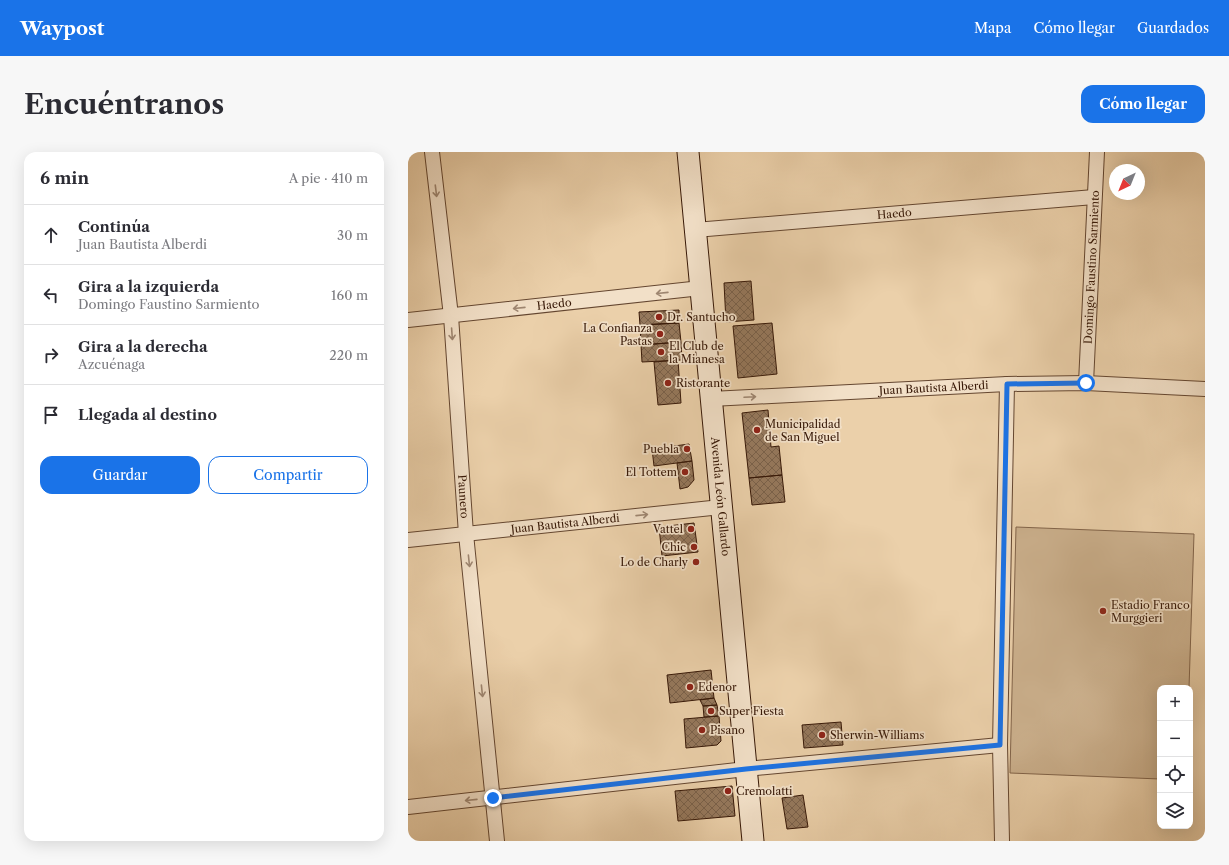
<!DOCTYPE html>
<html lang="es">
<head>
<meta charset="utf-8">
<style>
	:root { --surface:#fff; --page:#f7f7f7; --text:#2b2b33; --muted:#7c7c81; --line:#e1e1e2; --accent:#1a73e8 }
	body { margin:0; font-family:"Libre Caslon Text",serif; background:var(--page); color:var(--text) }
	.controls { position:absolute; right:12px; bottom:12px; display:grid; overflow:hidden; border-radius:8px; box-shadow:0 4px 16px #0002 }
	.controls button { width:36px; height:36px; display:grid; place-items:center; padding:0; border:0; border-bottom:1px solid var(--line); background:var(--surface); color:var(--text); font:20px sans-serif }
	.compass { position:absolute; left:701px; top:12px; width:36px; height:36px; border-radius:50%; background:var(--surface); box-shadow:0 4px 16px #0002; rotate:223deg }
	.stop { position:absolute; width:12px; height:12px; margin:-9px; border:3px solid #1a73e8; border-radius:50%; background:#fff }
	.stop.end { background:#1a73e8; border-color:#fff; box-shadow:0 1px 4px #0008 }
	.list { margin:0; padding:0; list-style:none }
	h2 { display:flex; justify-content:space-between; align-items:center; height:52px; margin:0; padding:0 16px; font-size:17px }
	h2 small { font-size:13px; font-weight:400; color:var(--muted) }
	.list li { display:grid; grid-template-columns:26px 1fr auto; gap:12px; align-items:center; box-sizing:border-box; height:60px; padding:0 16px; border-top:1px solid var(--line) }
	.list b { display:block; font-size:15px; white-space:nowrap }
	.list p { margin:0; font-size:13px; white-space:nowrap; color:var(--muted) }
	.list em { font-size:13px; font-style:normal; color:var(--muted) }
	.actions { display:flex; gap:8px; padding:12px 16px }
	.actions a { flex:1; padding:9px 0; border:1px solid var(--accent); border-radius:12px; text-align:center; font-size:14px; color:var(--accent) }
	.actions .main { background:var(--accent); color:#fff }
	.icon { flex:none; width:22px; height:22px; fill:none; stroke:currentColor; stroke-width:2; stroke-linecap:round; stroke-linejoin:round }
	.map { position:relative; flex:none; width:797px; height:689px; overflow:hidden; border-radius:12px }
	header { display:flex; align-items:center; gap:24px; box-sizing:border-box; height:56px; padding:0 20px; background:var(--accent); color:#fff }
	header strong { font-size:19px }
	nav { display:flex; gap:22px; margin-inline-start:auto; font-size:14px }
	.intro { display:flex; align-items:center; justify-content:space-between; box-sizing:border-box; height:96px; padding:0 24px }
	h1 { margin:0; font-size:28px }
	.button { padding:10px 18px; border-radius:12px; background:var(--accent); color:#fff; font-size:14px; font-weight:700 }
	main { display:flex; gap:24px; padding:0 24px }
	aside { flex:1; background:var(--surface); border-radius:12px; box-shadow:0 4px 16px #0002 }
	.map>svg:first-child { display:block }
	.grass { fill:#ccb18e; stroke:#82644a }
	.building { fill:url(#building-cross-hatch); stroke:#371807 }
	.lines { fill:none; stroke-linecap:round; stroke-linejoin:round }
	.minor-casing { stroke:#644630; stroke-width:16 }
	.secondary-casing { stroke:#371807; stroke-width:23 }
	.minor { stroke:#f2e0c8; stroke-width:14 }
	.secondary { stroke:#f2e0c8; stroke-width:21 }
	.oneway { stroke:#9e8671 }
	.route { stroke:#1a73e8; stroke-width:5 }
	.poi-dot { fill:#8f2418; stroke:#f2e0c8; stroke-width:1.5 }
	.labels { text-anchor:middle; dominant-baseline:central; stroke-width:3.5; stroke-linejoin:round; paint-order:stroke }
	.street-label { font-size:11px; fill:#371807; stroke:#f2e0c8 }
	.poi-label { font-size:11px; fill:#371807; stroke:#f2e0c8; text-anchor:start }
</style>
</head>
<body>
<header>
<strong>Waypost</strong>
<nav><a>Mapa</a><a>Cómo llegar</a><a>Guardados</a></nav>
</header>
<div class="intro"><h1>Encuéntranos</h1><a class="button">Cómo llegar</a></div>
<main>
<aside>
<h2>6 min<small>A pie · 410 m</small></h2>
<ul class="list">
<li><svg class="icon" aria-label="ahead" viewBox="0 0 24 24"><path d="M12 20V5M6 11l6-6 6 6"/></svg><div><b>Continúa</b><p>Juan Bautista Alberdi</p></div><em>30 m</em></li>
<li><svg class="icon" aria-label="left" viewBox="0 0 24 24"><path d="M17 20v-9H6M10 6l-5 5 5 5"/></svg><div><b>Gira a la izquierda</b><p>Domingo Faustino Sarmiento</p></div><em>160 m</em></li>
<li><svg class="icon" aria-label="right" viewBox="0 0 24 24"><path d="M7 20v-9h11M14 6l5 5-5 5"/></svg><div><b>Gira a la derecha</b><p>Azcuénaga</p></div><em>220 m</em></li>
<li><svg class="icon" aria-label="arrive" viewBox="0 0 24 24"><path d="M6 21V4h12l-3 4 3 4H6"/></svg><div><b>Llegada al destino</b></div></li>
</ul>
<div class="actions"><a class="main">Guardar</a><a>Compartir</a></div>
</aside>
<div class="map">
<svg width="797" height="689" viewBox="0 0 797 689">
	<defs>
		<pattern id="building-cross-hatch" width="8" height="8" patternUnits="userSpaceOnUse"><rect width="8" height="8" fill="#95785c"/><path d="M0 0l8 8M0 8l8-8" fill="none" stroke="#7a614a"/></pattern>
	</defs>
	<rect width="100%" height="100%" fill="#ebd0aa"/>
	<filter id="stains"><feTurbulence type="fractalNoise" baseFrequency=".005" numOctaves="4"/><feColorMatrix values="0 0 0 0 .2 0 0 0 0 .09 0 0 0 0 .02 0 0 0 .5 -.17"/></filter>
	<radialGradient id="worn" r=".72"><stop offset=".6" stop-color="#630" stop-opacity="0"/><stop offset="1" stop-color="#630" stop-opacity=".3"/></radialGradient>
	<!-- grass -->
	<path class="grass" d="M608,375L786,382L781,536H752V627L602,621Z"/>
	<!-- building -->
	<path class="building" d="M343,129L346,168L318,170L316,131Z
		M271,158V171L232,173L231,160Z
		M271,171L273,190L233,193L232,173Z
		M364,171L369,222L330,226L325,174Z
		M273,190L274,208L234,210L233,193Z
		M270,208L273,251L250,253L246,210Z
		M360,258L363,295L371,294L374,323L341,326L334,261Z
		M281,292L284,309L246,314L244,297Z
		M284,309L286,328L280,335L272,337L269,311Z
		M374,323L377,350L344,353L341,326Z
		M286,371L290,400L254,404L251,375Z
		M303,518L306,546L262,551L259,523Z
		M306,546L309,553L295,554L292,548Z
		M309,553L311,564L296,565L295,554Z
		M311,564L313,589L309,593L278,596L276,567Z
		M433,570L435,593L396,596L394,573Z
		M324,634L327,664L270,669L267,639Z
		M395,643L400,675L379,677L374,646Z"/>
	<g class="lines">
		<defs>
			<g id="minor">
				<path id="s1" d="M24,0L43,164L58,382L89,689"/>
				<path id="s2" d="M287,78L686,45"/>
				<path id="s3" d="M0,168L293,136"/>
				<path id="s4" d="M678,231L689,0"/>
				<path id="s5" d="M303,247L599,232L678,231L797,237"/>
				<path id="s6" d="M0,388L313,355"/>
				<path d="M0,655L338,617L592,593"/>
				<path d="M594,689L592,593L599,232"/>
			</g>
			<g id="secondary">
				<path id="s7" d="M280,0L345,689"/>
			</g>
		</defs>
		<!-- minor casing -->
		<use href="#minor" class="minor-casing"/>
		<!-- secondary casing -->
		<use href="#secondary" class="secondary-casing"/>
		<!-- minor -->
		<use href="#minor" class="minor"/>
		<!-- secondary -->
		<use href="#secondary" class="secondary"/>
	</g>
	<!-- one-way arrows -->
	<defs><path id="oneway-shaft" d="M-6 0H5M1.5-3L5.5 0L1.5 3" fill="none" stroke-width="1.6" stroke-linecap="round" stroke-linejoin="round"/></defs>
	<g class="oneway">
		<use href="#oneway-shaft" transform="translate(28 39) rotate(83)"/>
		<use href="#oneway-shaft" transform="translate(254 141) rotate(174)"/>
		<use href="#oneway-shaft" transform="translate(111 156) rotate(174)"/>
		<use href="#oneway-shaft" transform="translate(44 182) rotate(86)"/>
		<use href="#oneway-shaft" transform="translate(342 245) rotate(-3)"/>
		<use href="#oneway-shaft" transform="translate(234 363) rotate(-6)"/>
		<use href="#oneway-shaft" transform="translate(61 409) rotate(84)"/>
		<use href="#oneway-shaft" transform="translate(74 539) rotate(84)"/>
		<use href="#oneway-shaft" transform="translate(63 648) rotate(174)"/>
	</g>
	<g class="lines">
		<!-- route -->
		<path class="route" d="M85,646L338,617L592,593L599,232L678,231"/>
	</g>
	<!-- markers -->
	<g class="poi-dot">
		<circle cx="251" cy="165" r="4"/>
		<circle cx="252" cy="182" r="4"/>
		<circle cx="253" cy="200" r="4"/>
		<circle cx="260" cy="231" r="4"/>
		<circle cx="349" cy="278" r="4"/>
		<circle cx="279" cy="297" r="4"/>
		<circle cx="277" cy="320" r="4"/>
		<circle cx="283" cy="377" r="4"/>
		<circle cx="286" cy="395" r="4"/>
		<circle cx="288" cy="410" r="4"/>
		<circle cx="695" cy="459" r="4"/>
		<circle cx="282" cy="535" r="4"/>
		<circle cx="303" cy="559" r="4"/>
		<circle cx="294" cy="578" r="4"/>
		<circle cx="414" cy="583" r="4"/>
		<circle cx="320" cy="639" r="4"/>
	</g>
	<g class="labels">
		<!-- street labels -->
		<g class="street-label">
			<text stroke="none"><textPath href="#s2" startOffset="200">Haedo</textPath></text>
			<text stroke="none"><textPath href="#s4" startOffset="116">Domingo Faustino Sarmiento</textPath></text>
			<text stroke="none"><textPath href="#s3" startOffset="147">Haedo</textPath></text>
			<text stroke="none"><textPath href="#s5" startOffset="223">Juan Bautista Alberdi</textPath></text>
			<text stroke="none"><textPath href="#s7" startOffset="346">Avenida León Gallardo</textPath></text>
			<text stroke="none"><textPath href="#s1" startOffset="346">Paunero</textPath></text>
			<text stroke="none"><textPath href="#s6" startOffset="158">Juan Bautista Alberdi</textPath></text>
		</g>
		<!-- poi labels -->
		<g class="poi-label">
			<text x="259" y="165">Dr. Santucho</text>
			<text x="244" y="176" text-anchor="end">La Confianza<tspan x="244" dy="13">Pastas</tspan></text>
			<text x="261" y="194">El Club de<tspan x="261" dy="13">la Mianesa</tspan></text>
			<text x="268" y="231">Ristorante</text>
			<text x="357" y="272">Municipalidad<tspan x="357" dy="13">de San Miguel</tspan></text>
			<text x="271" y="297" text-anchor="end">Puebla</text>
			<text x="269" y="320" text-anchor="end">El Tottem</text>
			<text x="275" y="377" text-anchor="end">Vattel</text>
			<text x="278" y="395" text-anchor="end">Chic</text>
			<text x="280" y="410" text-anchor="end">Lo de Charly</text>
			<text x="703" y="453">Estadio Franco<tspan x="703" dy="13">Murggieri</tspan></text>
			<text x="290" y="535">Edenor</text>
			<text x="311" y="559">Super Fiesta</text>
			<text x="302" y="578">Pisano</text>
			<text x="422" y="583">Sherwin-Williams</text>
			<text x="328" y="639">Cremolatti</text>
		</g>
	</g>
	<rect width="100%" height="100%" filter="url(#stains)"/>
	<rect width="100%" height="100%" fill="url(#worn)"/>
</svg>
<div class="controls">
<button>+</button>
<button>−</button>
<button><svg class="icon" aria-label="locate" viewBox="0 0 24 24"><circle cx="12" cy="12" r="6"/><path d="M12 2v4M12 18v4M2 12h4M18 12h4"/></svg></button>
<button><svg class="icon" aria-label="layers" viewBox="0 0 24 24"><path d="M12 4l9 5-9 5-9-5zM3 14l9 5 9-5"/></svg></button>
</div>
<svg class="compass" viewBox="-18 -18 36 36"><path d="M0-13l5 13h-10z" fill="#e53935"/><path d="M0 13l5-13h-10z" fill="#7c7c81"/></svg>
<div class="stop" style="left:678px;top:231px"></div>
<div class="stop end" style="left:85px;top:646px"></div>
</div>
</main>
</body>
</html>
